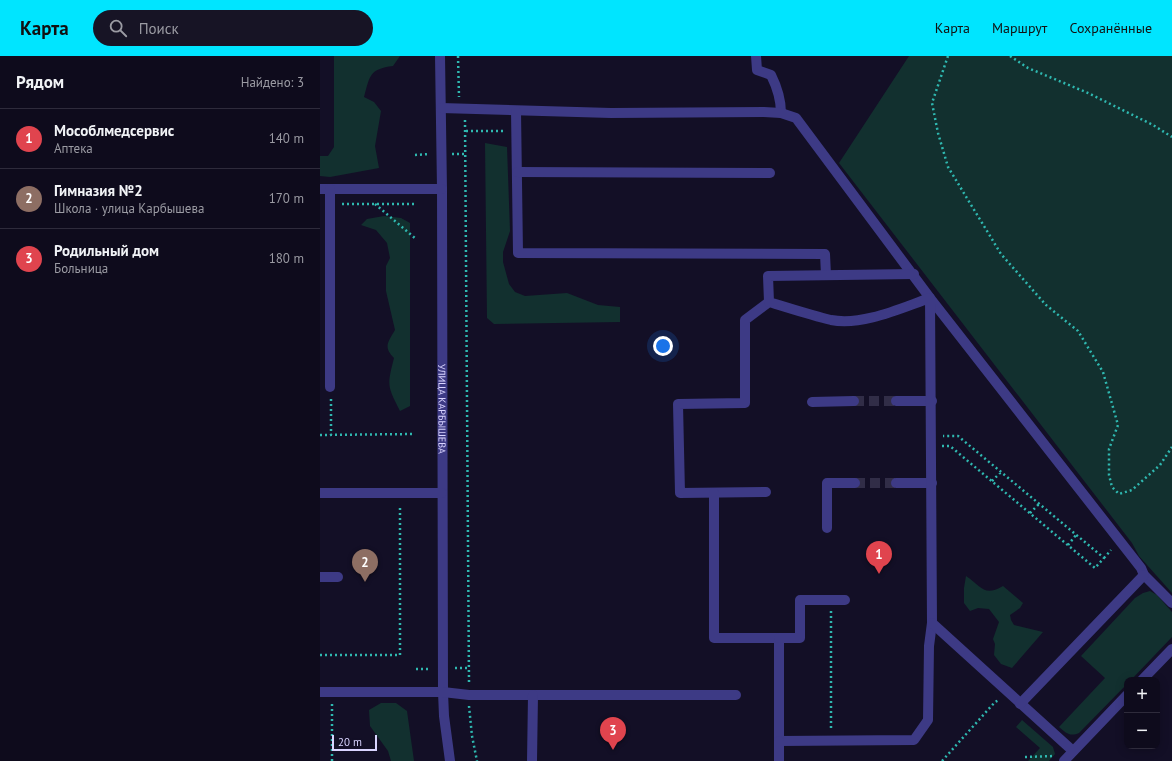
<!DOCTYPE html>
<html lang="ru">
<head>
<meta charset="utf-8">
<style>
	:root { --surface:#0e0b1c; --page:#171425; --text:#f1f3f6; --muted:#9b9ba3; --line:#2e2b3b; --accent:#00e5ff }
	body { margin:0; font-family:"PT Sans",sans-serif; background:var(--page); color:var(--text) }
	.controls { position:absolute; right:12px; bottom:12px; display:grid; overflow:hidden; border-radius:8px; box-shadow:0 2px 10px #0003 }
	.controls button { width:36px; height:36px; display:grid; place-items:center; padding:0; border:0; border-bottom:1px solid var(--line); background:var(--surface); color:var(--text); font:20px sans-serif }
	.scale { position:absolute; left:12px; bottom:10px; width:45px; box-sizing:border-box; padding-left:4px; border:2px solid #d9d4ff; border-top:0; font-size:11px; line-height:14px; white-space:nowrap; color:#d9d4ff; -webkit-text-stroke:3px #130f26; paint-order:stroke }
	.you { position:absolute; left:343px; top:290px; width:14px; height:14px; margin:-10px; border:3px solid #fff; border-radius:50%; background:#1a73e8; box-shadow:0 0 0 6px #1a73e833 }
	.badge { display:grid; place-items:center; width:26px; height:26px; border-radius:50%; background:var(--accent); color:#fff; font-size:13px; font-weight:700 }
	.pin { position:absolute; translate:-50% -33px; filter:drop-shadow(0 1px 2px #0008) }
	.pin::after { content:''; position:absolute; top:21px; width:14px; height:12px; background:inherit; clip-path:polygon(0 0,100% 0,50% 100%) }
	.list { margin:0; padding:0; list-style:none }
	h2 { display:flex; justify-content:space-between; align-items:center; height:52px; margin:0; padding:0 16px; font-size:17px }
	h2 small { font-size:13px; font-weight:400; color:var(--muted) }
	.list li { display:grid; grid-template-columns:26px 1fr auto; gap:12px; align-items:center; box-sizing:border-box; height:60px; padding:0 16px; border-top:1px solid var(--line) }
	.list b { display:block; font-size:15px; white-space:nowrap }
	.list p { margin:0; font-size:13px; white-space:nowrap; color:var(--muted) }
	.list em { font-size:13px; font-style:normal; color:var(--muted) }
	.icon { flex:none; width:22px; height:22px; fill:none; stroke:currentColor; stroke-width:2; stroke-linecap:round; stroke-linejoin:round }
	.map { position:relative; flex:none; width:852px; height:705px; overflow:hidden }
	header { display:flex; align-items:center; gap:24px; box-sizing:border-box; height:56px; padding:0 20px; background:var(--accent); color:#111 }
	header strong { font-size:19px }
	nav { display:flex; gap:22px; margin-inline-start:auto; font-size:14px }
	.search { width:280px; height:36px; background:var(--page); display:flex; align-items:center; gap:10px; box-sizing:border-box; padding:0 14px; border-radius:22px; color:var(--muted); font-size:15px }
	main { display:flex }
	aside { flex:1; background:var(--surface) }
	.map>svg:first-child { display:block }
	.green { fill:#12302f }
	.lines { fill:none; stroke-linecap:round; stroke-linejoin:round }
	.minor-tunnel { stroke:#312d47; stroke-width:10; stroke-dasharray:10 5; stroke-linecap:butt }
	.path { stroke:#2fb8b0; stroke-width:2.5; stroke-dasharray:2 3; stroke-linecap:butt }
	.minor { stroke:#3d3a85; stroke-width:10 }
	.labels { text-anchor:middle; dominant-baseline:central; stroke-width:4; stroke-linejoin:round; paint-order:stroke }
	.street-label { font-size:10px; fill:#d9d4ff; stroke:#130f26 }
</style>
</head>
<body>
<header>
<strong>Карта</strong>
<div class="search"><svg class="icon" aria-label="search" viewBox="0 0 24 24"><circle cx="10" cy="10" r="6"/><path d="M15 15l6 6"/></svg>Поиск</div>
<nav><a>Карта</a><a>Маршрут</a><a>Сохранённые</a></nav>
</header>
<main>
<aside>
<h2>Рядом<small>Найдено: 3</small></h2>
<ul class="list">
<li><span class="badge" style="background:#e0444e">1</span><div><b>Мособлмедсервис</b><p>Аптека</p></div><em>140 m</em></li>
<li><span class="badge" style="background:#8d6e63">2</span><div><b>Гимназия №2</b><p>Школа · улица Карбышева</p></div><em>170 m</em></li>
<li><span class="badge" style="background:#e0444e">3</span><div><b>Родильный дом</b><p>Больница</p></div><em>180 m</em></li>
</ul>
</aside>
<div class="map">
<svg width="852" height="705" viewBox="0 0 852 705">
	<rect width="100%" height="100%" fill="#130f26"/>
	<!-- green -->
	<path class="green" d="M14,0H80L73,10C49,13 50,20 44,41L54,46L61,55L55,90L59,112L10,121L0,120V100H8L14,91Z
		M589,0H852V537L819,500L812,487L519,107Z
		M165,87L187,91L190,175L183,196V206L189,228L195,236L205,240L247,237L278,249L300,251V266L174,268L167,262Z
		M64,160L81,162L90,167V350L80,355C67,329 67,330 74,302C63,291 68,286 75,274L66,235V210L70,202L67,187L56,174L41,169L47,163Z
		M646,520C662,531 664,541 683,530L703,547L700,552L690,559L691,564L694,569L723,576L692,612L681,608L674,599L675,588L673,583L679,566L669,553L658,552L650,555L644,547V532Z
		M830,535L837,539L852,556V581L811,624H807V628L759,677C750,681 746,677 739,671L785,622L761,600L815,542L823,537Z
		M61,647H76L87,655L94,705H71L68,695L50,670L49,654Z
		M702,664L733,691L735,698L729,705H708L720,692L696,671Z"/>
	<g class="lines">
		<!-- minor-tunnel -->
		<path class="minor-tunnel" d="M534,345H576
			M535,427H576"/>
		<!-- path -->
		<path class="path" d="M138,0L139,41
			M628,0L612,47L618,77L628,111L681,198L726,249L758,275L783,316L798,369L789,393V419L792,431L799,438L812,434L840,409L852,391
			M690,0L708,12L768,37L833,69L852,81
			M145,64L149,627
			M146,75H185
			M132,98H146
			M95,99L109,98
			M22,148H96
			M55,148L96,183
			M11,343V379
			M0,379L95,378
			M622,390H630L775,512L784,502L638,380H623
			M672,425L681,416
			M710,457L719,448
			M748,489L756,479
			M784,502L791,494
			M511,555V672
			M0,599H80V449
			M135,612H149
			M96,613H110
			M12,648V705
			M149,650L152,680L157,705
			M705,701L735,700
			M622,705L675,646L679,644"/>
		<!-- minor -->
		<g class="minor">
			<path id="s1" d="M120,0L122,133L123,636L124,660L130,705"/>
			<path d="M436,0L437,14L451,19C457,31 461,43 461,57"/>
			<path d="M121,52L291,57L444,56L461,57L476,62L610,242L821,512L824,519L852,547"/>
			<path d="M196,55L198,197L505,198L506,219"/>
			<path d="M197,116L450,117"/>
			<path d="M0,133H122"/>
			<path d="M10,133V331"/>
			<path d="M576,345H612"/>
			<path d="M492,346L534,345"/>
			<path d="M576,427H612"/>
			<path d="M446,436L360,437L358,348L425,347V264L449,246"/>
			<path d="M0,437H122"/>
			<path d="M394,437V582H459V685L594,684L608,664L609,590L612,567L610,242C581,252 543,270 511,264C490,259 469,252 449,246L448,220L594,218"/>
			<path d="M507,472V427H535"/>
			<path d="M0,521H18"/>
			<path d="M612,567L753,695"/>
			<path d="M459,582H480V544H525"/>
			<path d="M822,624L852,593"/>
			<path d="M0,636H123L149,639H416"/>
			<path d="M700,648L824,519"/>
			<path d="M212,705L213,639"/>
			<path d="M459,705V685"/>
			<path d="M744,705L807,639"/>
		</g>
	</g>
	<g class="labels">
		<!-- street labels -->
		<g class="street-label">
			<text stroke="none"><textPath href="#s1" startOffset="353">УЛИЦА КАРБЫШЕВА</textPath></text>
		</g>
	</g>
</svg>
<div class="controls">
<button>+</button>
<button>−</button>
</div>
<div class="scale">20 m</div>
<div class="you"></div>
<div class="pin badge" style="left:559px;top:518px;background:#e0444e">1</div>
<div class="pin badge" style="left:45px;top:526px;background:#8d6e63">2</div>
<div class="pin badge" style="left:293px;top:694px;background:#e0444e">3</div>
</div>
</main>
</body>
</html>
